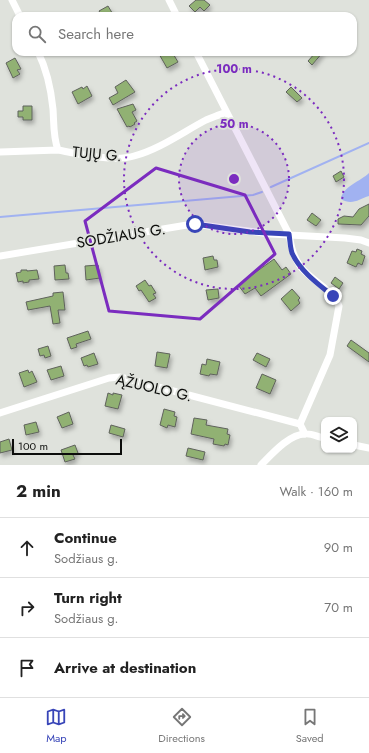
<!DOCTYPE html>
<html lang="en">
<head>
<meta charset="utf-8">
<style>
	:root { --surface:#fff; --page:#f6f6f6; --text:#222; --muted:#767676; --line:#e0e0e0; --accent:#3845b8 }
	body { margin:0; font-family:Jost,sans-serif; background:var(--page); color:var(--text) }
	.controls { position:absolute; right:12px; bottom:12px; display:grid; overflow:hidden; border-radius:8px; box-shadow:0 1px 3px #0004 }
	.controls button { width:36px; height:36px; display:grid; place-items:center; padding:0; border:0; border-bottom:1px solid var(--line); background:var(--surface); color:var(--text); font:20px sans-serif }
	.scale { position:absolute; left:12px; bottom:10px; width:110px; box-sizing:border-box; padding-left:4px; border:2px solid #0c0d0b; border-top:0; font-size:11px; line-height:14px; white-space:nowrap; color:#0c0d0b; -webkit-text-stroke:3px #dfe2dc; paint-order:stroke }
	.stop { position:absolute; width:12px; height:12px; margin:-9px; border:3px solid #3845b8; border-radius:50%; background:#fff }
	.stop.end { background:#3845b8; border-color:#fff; box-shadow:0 1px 4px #0008 }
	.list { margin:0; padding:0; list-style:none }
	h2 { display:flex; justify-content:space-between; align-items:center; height:52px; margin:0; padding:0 16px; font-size:17px }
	h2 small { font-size:13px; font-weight:400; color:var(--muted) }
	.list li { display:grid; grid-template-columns:26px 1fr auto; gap:12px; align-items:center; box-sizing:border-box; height:60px; padding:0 16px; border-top:1px solid var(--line) }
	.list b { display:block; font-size:15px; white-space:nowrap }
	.list p { margin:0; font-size:13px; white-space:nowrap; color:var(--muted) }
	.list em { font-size:13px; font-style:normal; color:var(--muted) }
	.icon { flex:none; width:22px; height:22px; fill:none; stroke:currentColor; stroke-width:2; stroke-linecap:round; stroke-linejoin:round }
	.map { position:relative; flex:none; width:369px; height:465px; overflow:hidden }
	.search { position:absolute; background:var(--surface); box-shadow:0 1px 3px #0004; left:12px; right:12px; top:12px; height:44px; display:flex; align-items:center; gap:10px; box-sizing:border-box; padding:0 14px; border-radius:12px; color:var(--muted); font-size:15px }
	.sheet { height:232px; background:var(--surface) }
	nav { display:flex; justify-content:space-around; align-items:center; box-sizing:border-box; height:56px; border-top:1px solid var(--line); background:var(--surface); font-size:11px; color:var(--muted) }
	nav a { display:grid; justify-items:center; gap:2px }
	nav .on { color:var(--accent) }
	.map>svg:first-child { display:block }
	.water { fill:#a1b2f1 }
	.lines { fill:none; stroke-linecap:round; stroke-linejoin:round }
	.stream { stroke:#a1b2f1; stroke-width:2 }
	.building { fill:#91b173; stroke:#5f625c; filter:url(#shadow) }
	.minor { stroke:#fff; stroke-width:7 }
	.route { stroke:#3845b8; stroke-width:5 }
	.marked { fill:none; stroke:#7b2cbf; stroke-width:3; stroke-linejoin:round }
	.ring { fill:none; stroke:#7b2cbf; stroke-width:2; stroke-dasharray:2 4 }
	.labels { text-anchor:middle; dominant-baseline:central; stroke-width:3.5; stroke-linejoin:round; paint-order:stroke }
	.street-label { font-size:15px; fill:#0c0d0b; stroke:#dfe2dc }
	.centre { fill:#7b2cbf; stroke:#dfe2dc; stroke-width:2 }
	.ring-label { font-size:12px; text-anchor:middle; font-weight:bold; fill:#7b2cbf; stroke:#dfe2dc; stroke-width:3.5; stroke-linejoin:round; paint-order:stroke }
</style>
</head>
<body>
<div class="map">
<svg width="369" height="465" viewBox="0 0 369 465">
	<defs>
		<filter id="shadow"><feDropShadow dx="2" dy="3.5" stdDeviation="2" flood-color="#0004"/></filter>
	</defs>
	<rect width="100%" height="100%" fill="#dfe2dc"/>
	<!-- water -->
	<path class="water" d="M369,173V196C359,199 352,206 341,199C342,187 361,181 369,173Z"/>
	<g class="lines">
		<!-- stream -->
		<path class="stream" d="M271,187L369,143
			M0,217L253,195L262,192"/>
	</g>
	<!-- building -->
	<path class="building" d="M196,0H204L210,5L204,11L200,7L195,12L189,6Z
		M108,6L114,16H102L99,11Z
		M163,52H172L178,62L167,68L159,54Z
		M316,52H323L312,65L308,61Z
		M15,58L21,69L17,70L20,74L13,78L6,63Z
		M126,80L135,92L113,105L109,98L118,93L115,87Z
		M87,86L92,96L78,104L72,92L82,87L83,89Z
		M291,87L302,98L297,102L286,92Z
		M133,104L136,110L132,112L137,121L134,123L135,124L130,127L129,126L127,127L117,109Z
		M23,106H32V120H23V117H18V111H23Z
		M341,171L344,177L336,182L333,176Z
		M369,204V216L361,225L338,224V219L344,216L353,217L359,209Z
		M312,213L321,220L316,226L307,220Z
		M357,249L362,251L361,254L365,256L362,265L358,263L356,267L347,263L352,251L356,252Z
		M213,256L214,260H217L218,267L205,270L203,258Z
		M274,259L282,270L286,267L291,274L261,296L255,288L245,294L238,285Z
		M65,265L66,273H68L69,279L55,280L54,266Z
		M98,265L100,278L86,280L85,266Z
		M21,270H27V271L37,270L39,279L29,280V282L23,283V281L18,282L16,273L21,272Z
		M335,277L343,283L339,289L331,283Z
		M145,280L149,286L151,285L156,293L153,294L156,298L149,302L141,290L139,291L136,286Z
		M218,289L219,298L208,300L206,290Z
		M292,289L300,298L298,300L300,303L291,311L281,299Z
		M63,292L65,310H58L60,323L53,324L50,306L28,310L26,302L53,296V293Z
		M88,331L91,339L76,344L77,347L71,349L67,338Z
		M351,340L369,353V362L347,346Z
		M48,346L51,356L45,358L44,355L40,356L38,349Z
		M157,352L170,354L167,368L155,366Z
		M94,353L98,364L88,367L87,365L84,366L81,358Z
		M257,353L270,359L266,367L253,360Z
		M207,359L220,362L217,375L210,374L209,376L200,374L202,364L206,365Z
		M61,366L64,376L51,380L47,370Z
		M28,370L29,373L32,371L37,382L24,387L19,373Z
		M262,374L276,380L270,394L256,388Z
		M108,393L113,395V393L122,395L118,409L105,406Z
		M164,409L175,412L174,416L177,417L175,427L168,425L167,428L160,425Z
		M69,412L73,424L62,428L57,417Z
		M194,418L207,420L206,425L228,429L227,434L230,435L228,445L225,444L224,446L213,444L214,439L191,434Z
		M36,422L39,432L26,435L24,425Z
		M111,425L125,429L123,437L109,433Z
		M9,439L12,450L0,453V442Z
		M75,445L78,453L73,455L75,459L65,462L61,450Z
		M188,448L205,452L203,460L186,456Z"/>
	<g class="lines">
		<!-- minor -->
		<path class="minor" d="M12,0L20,16
			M169,0L177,16
			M38,52C47,70 51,89 53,109C54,123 53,137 58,150C79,154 113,162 134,156C160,149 183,132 206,120C213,117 220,115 226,112
			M196,52L289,234C291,246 293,256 300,266C310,280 334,290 339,306L330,355L300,424
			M0,152L58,150
			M0,256L193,224L271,234L345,238L361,240L369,243
			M0,413L109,378L120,377L300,424L305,434
			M354,445L369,448
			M261,465C271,455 289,434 305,434C311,433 318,437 324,438"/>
	</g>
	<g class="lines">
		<!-- route -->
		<path class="route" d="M195,224L250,232L289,234C290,240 290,247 292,253C300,271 318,284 333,296"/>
	</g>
	<!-- marked area -->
	<path class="marked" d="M156,168L245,195L275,254L200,319L109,311L85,221Z"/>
	<!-- distance rings -->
	<circle cx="234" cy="179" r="55" fill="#7b2cbf" fill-opacity=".12"/>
	<g class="ring">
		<circle cx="234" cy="179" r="55"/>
		<circle cx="234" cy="179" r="110"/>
	</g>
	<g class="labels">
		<!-- street labels -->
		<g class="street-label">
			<text transform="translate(97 154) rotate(5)">TUJŲ G.</text>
			<text transform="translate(121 236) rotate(-9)">SODŽIAUS G.</text>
			<text transform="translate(154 388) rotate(13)">ĄŽUOLO G.</text>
		</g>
	</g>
	<circle cx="234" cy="179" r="6" class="centre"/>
	<g class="ring-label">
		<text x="234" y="73">100 m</text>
		<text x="234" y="128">50 m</text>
	</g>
</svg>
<div class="controls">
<button><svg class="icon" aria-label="layers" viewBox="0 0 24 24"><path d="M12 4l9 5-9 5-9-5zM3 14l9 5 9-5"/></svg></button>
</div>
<div class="scale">100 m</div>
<div class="stop" style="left:195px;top:224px"></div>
<div class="stop end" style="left:333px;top:296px"></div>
<div class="search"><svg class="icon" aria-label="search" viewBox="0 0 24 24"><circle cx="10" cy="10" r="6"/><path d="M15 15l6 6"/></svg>Search here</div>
</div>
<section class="sheet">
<h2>2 min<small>Walk · 160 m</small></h2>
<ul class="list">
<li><svg class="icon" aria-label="ahead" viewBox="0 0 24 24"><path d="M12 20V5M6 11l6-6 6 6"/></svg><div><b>Continue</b><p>Sodžiaus g.</p></div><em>90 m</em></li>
<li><svg class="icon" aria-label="right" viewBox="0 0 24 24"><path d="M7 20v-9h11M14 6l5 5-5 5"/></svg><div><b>Turn right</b><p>Sodžiaus g.</p></div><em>70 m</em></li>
<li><svg class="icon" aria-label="arrive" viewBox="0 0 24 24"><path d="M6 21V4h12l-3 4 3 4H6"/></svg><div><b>Arrive at destination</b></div></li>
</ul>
</section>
<nav>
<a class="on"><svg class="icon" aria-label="map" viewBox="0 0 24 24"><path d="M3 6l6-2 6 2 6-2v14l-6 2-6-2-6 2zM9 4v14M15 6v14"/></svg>Map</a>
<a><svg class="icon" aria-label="directions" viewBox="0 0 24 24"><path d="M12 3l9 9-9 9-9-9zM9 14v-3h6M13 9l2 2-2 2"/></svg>Directions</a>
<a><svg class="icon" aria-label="saved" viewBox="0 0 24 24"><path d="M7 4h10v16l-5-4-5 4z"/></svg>Saved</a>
</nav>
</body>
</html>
